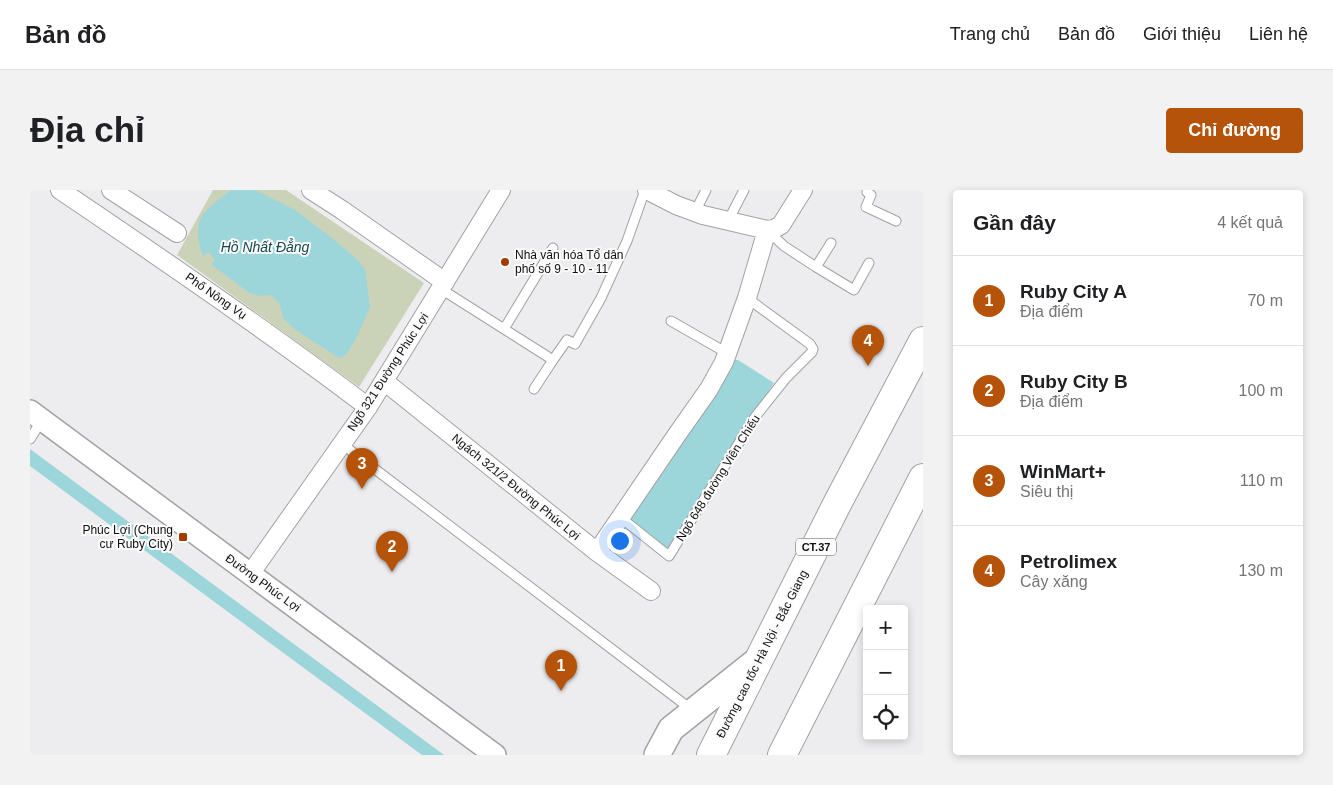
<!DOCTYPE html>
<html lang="vi">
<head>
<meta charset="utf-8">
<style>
	:root { --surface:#fff; --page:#f2f2f2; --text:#202124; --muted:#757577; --line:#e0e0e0; --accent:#b45309 }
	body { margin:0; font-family:Arial,sans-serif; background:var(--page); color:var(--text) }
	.controls { position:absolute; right:15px; bottom:15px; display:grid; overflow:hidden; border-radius:5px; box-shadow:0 2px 8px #0003 }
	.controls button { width:45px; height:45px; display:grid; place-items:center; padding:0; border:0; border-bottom:1px solid var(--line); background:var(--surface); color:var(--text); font:25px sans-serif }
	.you { position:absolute; left:589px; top:350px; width:18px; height:18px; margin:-12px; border:4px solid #fff; border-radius:50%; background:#1a73e8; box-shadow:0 0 0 8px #1a73e833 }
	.badge { display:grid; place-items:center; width:32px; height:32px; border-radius:50%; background:var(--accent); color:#fff; font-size:16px; font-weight:700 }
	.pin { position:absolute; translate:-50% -41px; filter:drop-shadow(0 1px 2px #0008) }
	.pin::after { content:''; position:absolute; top:26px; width:18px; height:15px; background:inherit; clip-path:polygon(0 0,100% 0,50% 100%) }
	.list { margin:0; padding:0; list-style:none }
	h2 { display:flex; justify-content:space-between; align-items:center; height:65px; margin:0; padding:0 20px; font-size:21px }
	h2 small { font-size:16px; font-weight:400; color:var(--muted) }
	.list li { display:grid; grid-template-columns:32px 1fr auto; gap:15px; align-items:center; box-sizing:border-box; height:90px; padding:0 20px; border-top:1px solid var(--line) }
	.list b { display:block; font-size:19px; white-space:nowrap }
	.list p { margin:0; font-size:16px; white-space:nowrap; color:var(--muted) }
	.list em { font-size:16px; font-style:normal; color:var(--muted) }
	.icon { flex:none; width:28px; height:28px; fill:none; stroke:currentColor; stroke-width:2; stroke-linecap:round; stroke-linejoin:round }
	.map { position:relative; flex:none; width:893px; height:565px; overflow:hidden; border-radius:5px }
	header { display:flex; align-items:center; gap:30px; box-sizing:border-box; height:70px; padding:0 25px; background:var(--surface); border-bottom:1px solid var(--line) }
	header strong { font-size:24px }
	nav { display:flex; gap:28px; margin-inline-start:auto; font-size:18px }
	.intro { display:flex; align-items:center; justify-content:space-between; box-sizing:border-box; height:120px; padding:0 30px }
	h1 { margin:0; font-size:35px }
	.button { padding:12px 22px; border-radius:5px; background:var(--accent); color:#fff; font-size:18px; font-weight:700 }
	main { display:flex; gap:30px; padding:0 30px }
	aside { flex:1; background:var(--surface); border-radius:5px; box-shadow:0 2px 8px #0003 }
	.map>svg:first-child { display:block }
	.green { fill:#cad3b8 }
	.water { fill:#9cd5da }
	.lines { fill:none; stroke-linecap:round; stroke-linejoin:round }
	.service-casing { stroke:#a2a2a3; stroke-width:11 }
	.minor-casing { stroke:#a2a2a3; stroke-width:20 }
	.tertiary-casing { stroke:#a2a2a3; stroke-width:24 }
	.secondary-casing { stroke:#a2a2a3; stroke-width:28 }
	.motorway-casing { stroke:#a2a2a3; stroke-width:30 }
	.service { stroke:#fff; stroke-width:9 }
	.minor { stroke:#fff; stroke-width:18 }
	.tertiary { stroke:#fff; stroke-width:21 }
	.secondary { stroke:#fff; stroke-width:25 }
	.motorway { stroke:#fff; stroke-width:28 }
	.poi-dot { fill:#a03d01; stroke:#fbfbfc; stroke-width:2 }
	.labels { text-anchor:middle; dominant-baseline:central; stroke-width:4; stroke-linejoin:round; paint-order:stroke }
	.shield { fill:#fbfbfc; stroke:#565656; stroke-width:1 }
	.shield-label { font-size:11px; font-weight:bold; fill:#0f0f0f }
	.poi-label { font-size:12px; fill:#0f0f0f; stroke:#fbfbfc; text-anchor:start }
	.street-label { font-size:12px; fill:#0f0f0f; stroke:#fbfbfc }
	.water-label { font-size:14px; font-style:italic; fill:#14484b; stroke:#fbfbfc }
</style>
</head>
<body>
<header>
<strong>Bản đồ</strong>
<nav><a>Trang chủ</a><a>Bản đồ</a><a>Giới thiệu</a><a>Liên hệ</a></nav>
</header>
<div class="intro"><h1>Địa chỉ</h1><a class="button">Chỉ đường</a></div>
<main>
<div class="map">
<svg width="893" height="565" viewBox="0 0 893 565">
	<rect width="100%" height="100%" fill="#ededef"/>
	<!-- green -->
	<path class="green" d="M183,0H256L394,93L329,197L147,65Z"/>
	<!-- water -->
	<path class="water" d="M201,0H225L265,20L303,49L328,70L335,80L340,117L327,147L316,165L309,168L266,140L253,128L252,122L249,113L242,106L237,105L229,106L218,102L181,74L185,70L179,62L173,66C160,28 173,22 201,0Z
		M702,170H708L744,193L722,226L640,359H636L600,330L599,325Z
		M0,259L414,565H392L0,276Z"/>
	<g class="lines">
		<defs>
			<path id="service" d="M837,2L841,5L836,17L866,31
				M665,22L676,0
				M698,31L714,0
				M737,40L754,56L786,77L824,100L839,73
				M786,77L801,53
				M411,99L523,170L537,150L545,154L571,108L597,51L615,0
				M641,131L697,163
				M474,139L523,58
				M504,199L523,170
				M0,249L12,230
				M312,254L662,520
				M590,327L639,366L725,227L756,188L782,162L783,159L780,154L717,108"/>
			<path id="minor" d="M30,0C134,70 238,141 338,217
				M81,0L147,43
				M281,0L312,20L415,92
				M617,0L646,15L673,25L737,40L744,39L751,35L773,0
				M354,191L567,362L621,401
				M567,362L646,246L679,199L694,172L717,108L737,40
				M220,384L338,217L471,0"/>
			<path id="tertiary" d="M0,221L465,565"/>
			<path id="secondary" d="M627,565L641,539L730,468"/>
			<path id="motorway" d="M681,565L807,314L893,151
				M752,565L893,288"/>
		</defs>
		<!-- service casing -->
		<use href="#service" class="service-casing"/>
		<!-- minor casing -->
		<use href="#minor" class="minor-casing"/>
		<!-- tertiary casing -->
		<use href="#tertiary" class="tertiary-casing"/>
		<!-- secondary casing -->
		<use href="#secondary" class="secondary-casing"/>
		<!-- motorway casing -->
		<use href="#motorway" class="motorway-casing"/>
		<!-- service -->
		<use href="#service" class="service"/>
		<!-- minor -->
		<use href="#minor" class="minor"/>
		<!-- tertiary -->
		<use href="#tertiary" class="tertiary"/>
		<!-- secondary -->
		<use href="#secondary" class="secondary"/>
		<!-- motorway -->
		<use href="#motorway" class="motorway"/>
	</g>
	<!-- markers -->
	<g class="poi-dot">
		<circle cx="475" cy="72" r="5"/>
		<rect x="148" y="342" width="10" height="10" rx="2.5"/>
	</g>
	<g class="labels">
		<!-- shield labels -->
		<rect class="shield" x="766" y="348.5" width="40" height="17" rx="4"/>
		<g class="shield-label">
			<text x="786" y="357">CT.37</text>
		</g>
		<!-- poi labels -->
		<g class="poi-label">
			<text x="485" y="65">Nhà văn hóa Tổ dân<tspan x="485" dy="14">phố số 9 - 10 - 11</tspan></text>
			<text x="143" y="340" text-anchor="end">Phúc Lợi (Chung<tspan x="143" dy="14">cư Ruby City)</tspan></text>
		</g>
		<!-- street labels -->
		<g class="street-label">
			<text transform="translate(186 106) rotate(35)">Phố Nông Vụ</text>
			<text transform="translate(358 182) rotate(-57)">Ngõ 321 Đường Phúc Lợi</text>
			<text transform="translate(688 288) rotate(-58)">Ngõ 648 đường Viên Chiếu</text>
			<text transform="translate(486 297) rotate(39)">Ngách 321/2 Đường Phúc Lợi</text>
			<text transform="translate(233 393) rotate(36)">Đường Phúc Lợi</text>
			<text transform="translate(732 464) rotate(-63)">Đường cao tốc Hà Nội - Bắc Giang</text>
		</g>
		<!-- water labels -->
		<g class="water-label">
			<text x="235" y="57">Hồ Nhất Đẳng</text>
		</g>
	</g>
</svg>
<div class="controls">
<button>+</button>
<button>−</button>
<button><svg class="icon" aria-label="locate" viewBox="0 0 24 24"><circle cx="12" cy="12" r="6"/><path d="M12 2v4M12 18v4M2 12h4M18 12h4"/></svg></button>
</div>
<div class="you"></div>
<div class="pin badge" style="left:531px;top:501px">1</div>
<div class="pin badge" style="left:362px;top:382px">2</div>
<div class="pin badge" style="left:332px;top:299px">3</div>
<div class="pin badge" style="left:838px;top:176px">4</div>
</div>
<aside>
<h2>Gần đây<small>4 kết quả</small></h2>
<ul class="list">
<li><span class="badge">1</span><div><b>Ruby City A</b><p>Địa điểm</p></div><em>70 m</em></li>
<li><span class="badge">2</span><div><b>Ruby City B</b><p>Địa điểm</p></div><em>100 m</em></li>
<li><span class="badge">3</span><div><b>WinMart+</b><p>Siêu thị</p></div><em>110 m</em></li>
<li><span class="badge">4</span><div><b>Petrolimex</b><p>Cây xăng</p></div><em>130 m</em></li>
</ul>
</aside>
</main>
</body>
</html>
